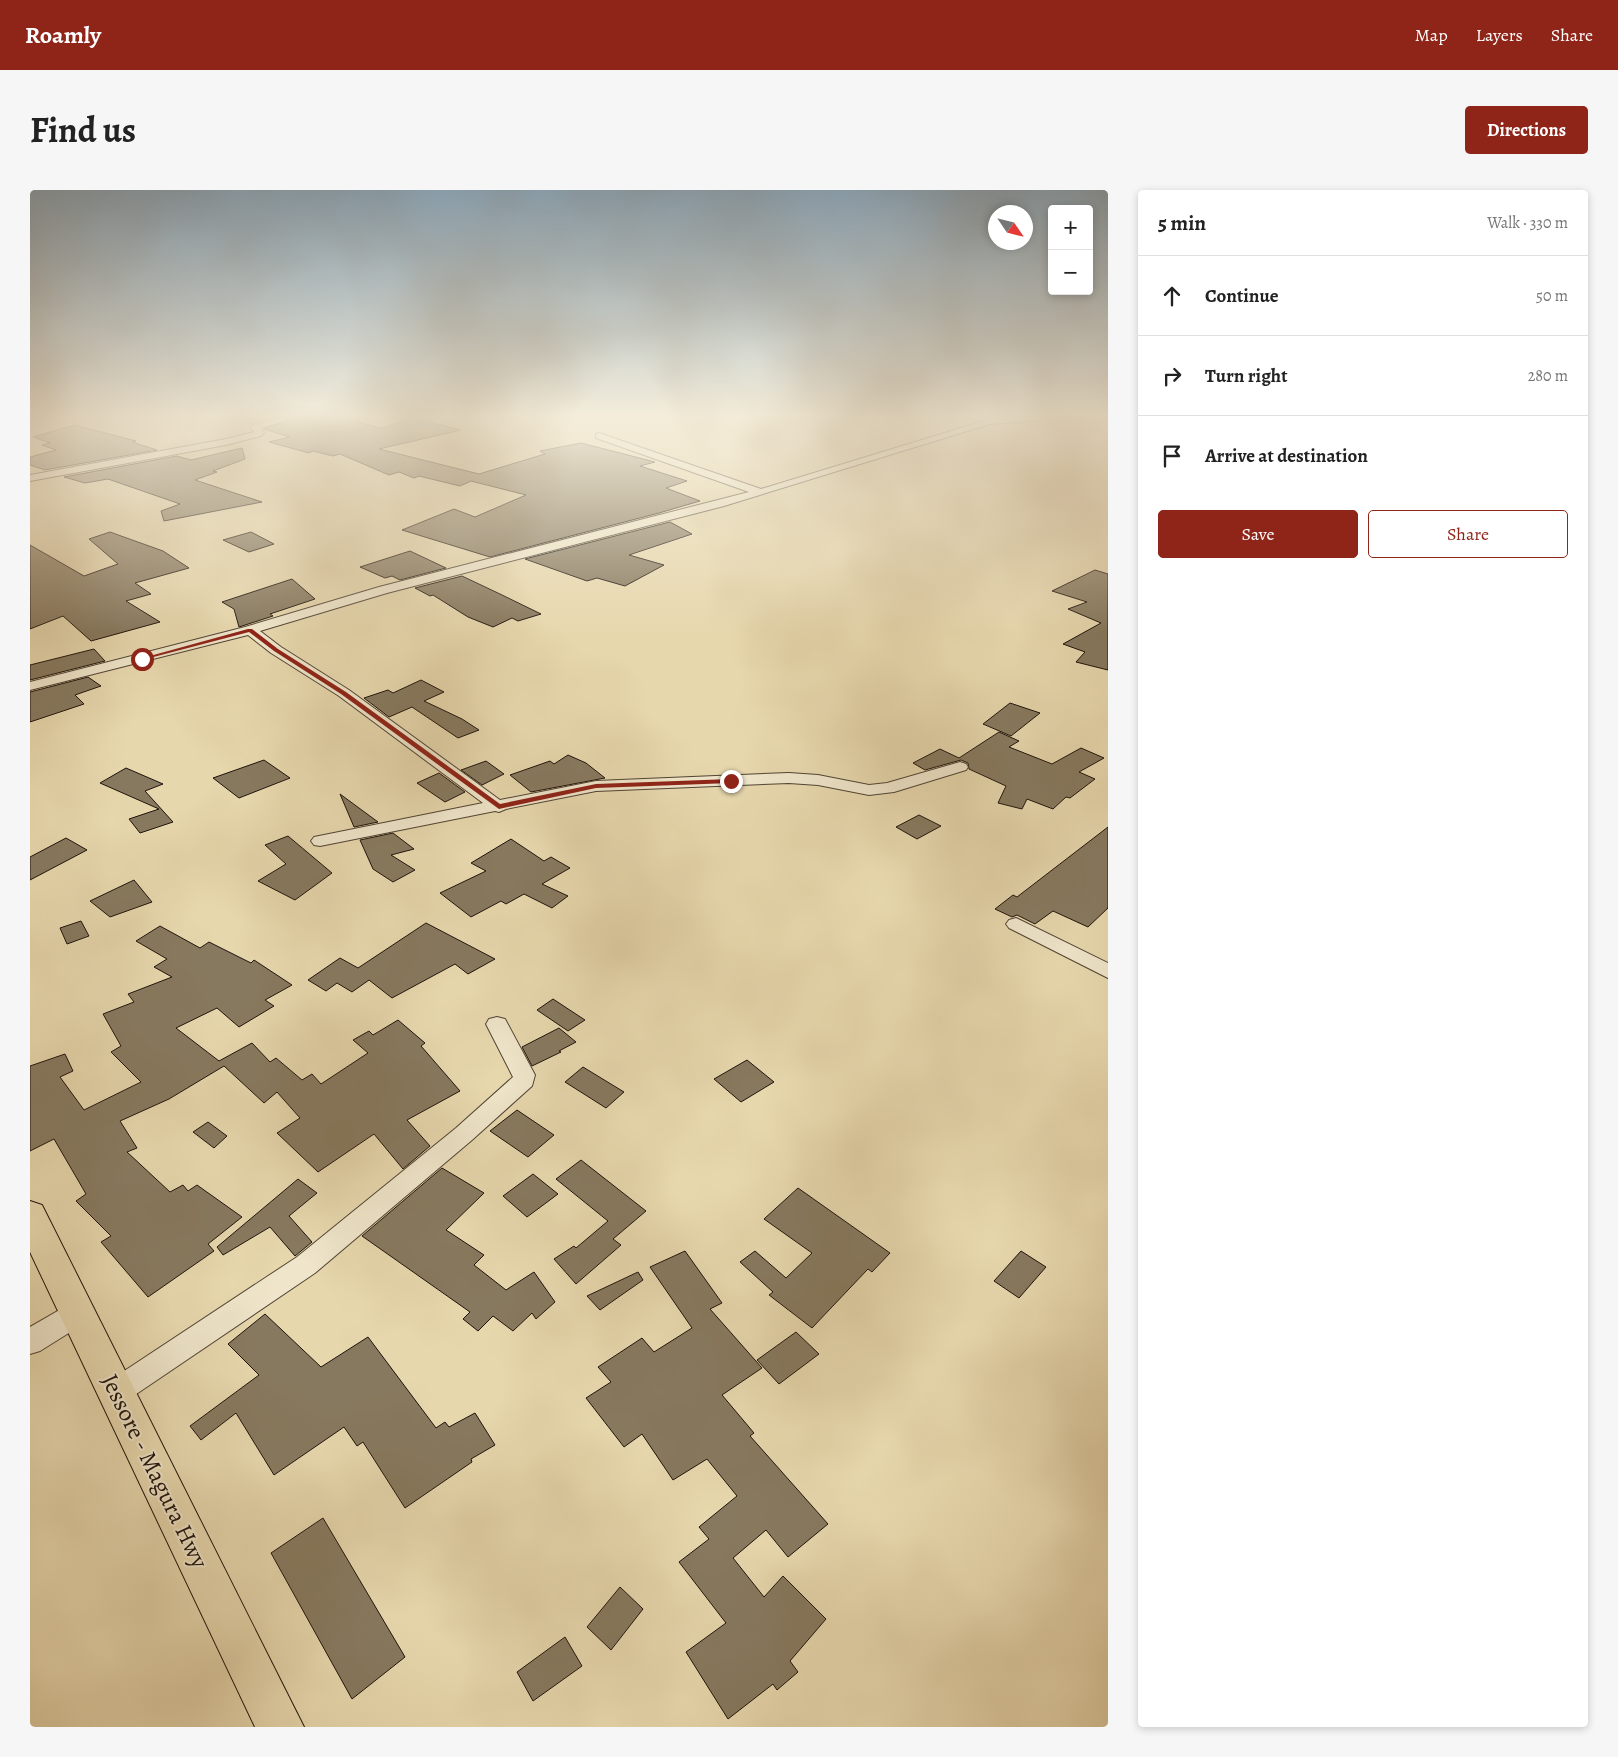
<!DOCTYPE html>
<html lang="en">
<head>
<meta charset="utf-8">
<style>
	:root { --surface:#fff; --page:#f6f6f6; --text:#222; --muted:#767676; --line:#e0e0e0; --accent:#8f2418 }
	body { margin:0; font-family:Alegreya,serif; background:var(--page); color:var(--text) }
	.controls { position:absolute; right:15px; top:15px; display:grid; overflow:hidden; border-radius:5px; box-shadow:0 2px 8px #0003 }
	.controls button { width:45px; height:45px; display:grid; place-items:center; padding:0; border:0; border-bottom:1px solid var(--line); background:var(--surface); color:var(--text); font:25px sans-serif }
	.compass { position:absolute; left:958px; top:15px; width:45px; height:45px; border-radius:50%; background:var(--surface); box-shadow:0 2px 8px #0003; rotate:125deg }
	.stop { position:absolute; width:15px; height:15px; margin:-11px; border:4px solid #8f2418; border-radius:50%; background:#fff }
	.stop.end { background:#8f2418; border-color:#fff; box-shadow:0 1px 5px #0008 }
	.list { margin:0; padding:0; list-style:none }
	h2 { display:flex; justify-content:space-between; align-items:center; height:65px; margin:0; padding:0 20px; font-size:21px }
	h2 small { font-size:16px; font-weight:400; color:var(--muted) }
	.list li { display:grid; grid-template-columns:32px 1fr auto; gap:15px; align-items:center; box-sizing:border-box; height:80px; padding:0 20px; border-top:1px solid var(--line) }
	.list b { display:block; font-size:19px; white-space:nowrap }
	.list em { font-size:16px; font-style:normal; color:var(--muted) }
	.actions { display:flex; gap:10px; padding:15px 20px }
	.actions a { flex:1; padding:11px 0; border:1px solid var(--accent); border-radius:5px; text-align:center; font-size:18px; color:var(--accent) }
	.actions .main { background:var(--accent); color:#fff }
	.icon { flex:none; width:28px; height:28px; fill:none; stroke:currentColor; stroke-width:2; stroke-linecap:round; stroke-linejoin:round }
	.map { position:relative; flex:none; width:1078px; height:1537px; overflow:hidden; border-radius:5px }
	header { display:flex; align-items:center; gap:30px; box-sizing:border-box; height:70px; padding:0 25px; background:var(--accent); color:#fff }
	header strong { font-size:24px }
	nav { display:flex; gap:28px; margin-inline-start:auto; font-size:18px }
	.intro { display:flex; align-items:center; justify-content:space-between; box-sizing:border-box; height:120px; padding:0 30px }
	h1 { margin:0; font-size:35px }
	.button { padding:12px 22px; border-radius:5px; background:var(--accent); color:#fff; font-size:18px; font-weight:700 }
	main { display:flex; gap:30px; padding:0 30px }
	aside { flex:1; background:var(--surface); border-radius:5px; box-shadow:0 2px 8px #0003 }
	.map>svg:first-child { display:block }
	.building { fill:#87795f; stroke:#1e130b }
	.lines { fill:none; stroke-linecap:round; stroke-linejoin:round }
	.street-casing { stroke:#504434; stroke-width:2 }
	.highway-casing { stroke:#1e130b; stroke-width:2 }
	.street { fill:#efe5ca; fill-rule:evenodd }
	.highway { fill:#e7d7ad; fill-rule:evenodd }
	.route { fill:#8f2418 }
	.labels { text-anchor:middle; dominant-baseline:central; stroke-width:4; stroke-linejoin:round; paint-order:stroke }
	.near-street-label { font-size:24px; fill:#1e130b; stroke:#efe5ca }
</style>
</head>
<body>
<header>
<strong>Roamly</strong>
<nav><a>Map</a><a>Layers</a><a>Share</a></nav>
</header>
<div class="intro"><h1>Find us</h1><a class="button">Directions</a></div>
<main>
<div class="map">
<svg width="1078" height="1537" viewBox="0 0 1078 1537">
	<rect width="100%" height="100%" fill="#e7d7ad"/>
	<filter id="stains"><feTurbulence type="fractalNoise" baseFrequency=".004" numOctaves="4"/><feColorMatrix values="0 0 0 0 .2 0 0 0 0 .09 0 0 0 0 .02 0 0 0 .5 -.17"/></filter>
	<radialGradient id="worn" r=".72"><stop offset=".6" stop-color="#630" stop-opacity="0"/><stop offset="1" stop-color="#630" stop-opacity=".3"/></radialGradient>
	<!-- building -->
	<path class="building" d="M268,227H329L330,233L352,238L384,228L431,240L349,259L449,284L515,264L510,261L551,253L625,272L610,276L657,291L636,298L670,311L629,323L460,367L372,340L424,319L445,327L496,305L441,291L430,296L389,286L384,288L369,282L359,285L310,264L303,266L283,261L279,263L239,252L260,247L234,239Z
		M45,235L106,251L102,252L127,260L15,280L0,275V267L26,260L12,255L20,253L3,247Z
		M212,258L215,269L183,281L187,282L165,290L232,312L134,331L131,321L150,314L78,289L55,293L34,287L147,266L161,270Z
		M640,332L662,344L599,365L634,375L595,396L567,388L557,391L495,369Z
		M80,342L133,361L159,378L105,393L121,404L96,411L130,432L61,451L33,426L0,439V355L54,386L88,374L59,349Z
		M221,342L244,354L219,362L193,350Z
		M380,361L416,378L370,390L362,386L355,388L330,377Z
		M1065,380L1078,384V480L1046,472L1055,462L1033,454L1071,433L1038,419L1057,412L1022,401Z
		M432,386L470,404L511,424L488,431L482,428L463,437L438,427L403,405L400,406L385,398Z
		M262,389L285,409L240,424L243,426L209,437L204,419L192,412Z
		M64,459L75,471L0,490V475Z
		M58,487L71,496L45,505L54,514L0,532V502Z
		M391,490L414,502L394,511L432,529L449,540L428,548L382,517L359,527L334,508L358,500L363,503Z
		M980,513L1010,523L981,546L953,534Z
		M969,542L989,551L979,557L1022,574L1051,558L1074,568L1049,582L1065,589L1040,608L1036,607L1023,619L997,609L992,619L968,613L976,596L939,579L938,573L931,570L895,580L883,573L910,559L929,568Z
		M538,565L556,573L575,588L501,602L480,585L520,571L524,574Z
		M234,570L260,588L209,608L183,588Z
		M456,571L474,584L452,595L431,580Z
		M96,578L133,594L115,601L143,632L110,643L99,629L129,619L70,593Z
		M409,583L435,602L415,612L387,593Z
		M310,604L348,632L324,637Z
		M889,625L911,636L887,649L866,637Z
		M1078,637V718L1058,737L1023,721L1005,734L987,725L982,727L965,719L983,705L987,707Z
		M363,643L384,659L361,665L385,680L363,692L343,679L330,650Z
		M258,646L302,683L265,710L228,691L256,674L235,655Z
		M36,648L57,660L0,690V667Z
		M481,649L514,671L521,667L540,678L512,694L538,706L522,718L494,704L476,714L471,711L441,727L410,703L456,681L441,673Z
		M104,690L122,712L80,727L60,711Z
		M51,731L59,746L37,754L30,738Z
		M396,733L465,769L438,784L425,774L362,808L339,790L322,802L307,793L296,801L278,790L310,768L328,778Z
		M130,736L170,758L179,752L221,773L224,770L262,795L235,810L244,816L209,837L187,818L146,838L189,871L222,853L240,872L246,868L272,890L282,884L291,894L338,863L323,850L339,841L343,845L368,830L395,853L391,856L430,901L377,930L400,956L373,979L344,944L288,982L247,943L270,928L247,902L234,913L194,876L139,909L90,931L107,958L97,962L140,1002L153,995L158,1001L167,995L212,1027L178,1054L184,1061L118,1107L71,1052L81,1046L46,1011L56,1004L24,949L0,961V876L35,864L43,881L30,887L54,920L111,892L81,862L91,856L73,824L104,812L98,804L142,787L124,777L137,769L106,751Z
		M523,809L555,830L538,841L507,820Z
		M529,838L546,852L529,861L531,862L502,876L492,857Z
		M717,870L744,892L711,912L684,889Z
		M553,877L594,902L576,918L535,892Z
		M487,920L524,945L498,967L460,941Z
		M178,932L197,946L184,958L163,942Z
		M551,970L616,1021L583,1049L591,1055L546,1094L524,1069L544,1056L546,1058L578,1031L526,989Z
		M412,978L454,1003L416,1040L454,1065L444,1075L476,1100L504,1082L525,1112L506,1129L502,1123L483,1141L463,1126L448,1141L433,1129L440,1122L332,1046Z
		M503,984L528,1004L497,1027L473,1006Z
		M268,989L287,1003L259,1026L282,1052L265,1066L240,1037L193,1065L187,1057Z
		M768,998L860,1063L842,1082L838,1079L782,1138L739,1105L743,1102L710,1072L725,1061L756,1088L782,1063L734,1029Z
		M655,1061L692,1113L680,1119L732,1178L692,1205L724,1243L720,1246L798,1334L758,1367L736,1340L703,1368L734,1407L753,1386L796,1429L760,1471L768,1482L747,1500L743,1494L698,1529L656,1462L696,1433L649,1372L679,1349L669,1337L707,1306L677,1269L643,1290L612,1244L594,1257L556,1208L581,1192L568,1177L612,1148L624,1162L662,1138L620,1077Z
		M991,1061L1016,1077L989,1108L964,1091Z
		M608,1082L613,1090L570,1120L557,1106Z
		M235,1124L291,1177L338,1147L406,1238L415,1232L419,1237L445,1223L465,1255L441,1269L442,1272L375,1318L333,1252L327,1256L314,1237L244,1285L206,1223L171,1250L160,1236L229,1185L198,1154Z
		M766,1142L789,1164L749,1194L727,1170Z
		M293,1328L375,1467L322,1509L241,1363Z
		M590,1397L613,1419L581,1460L557,1437Z
		M535,1447L552,1476L503,1511L487,1482Z"/>
	<g class="lines">
		<defs>
			<path id="street" d="M250,227H266L231,238L234,243L231,246L196,255L0,291V285L196,249L224,242L220,237L222,235Z
				M967,227H1014L1004,231L960,234L694,316L357,403L230,441L251,457L319,500L470,610L566,591L759,583L788,585L839,595L857,593L930,572L936,574L938,577L936,580L864,602L839,605L788,595L759,593L566,601L476,619L469,622L465,621L290,656L284,655L281,651L284,647L453,613L309,506L241,463L218,445L0,500V492L215,437L349,397L719,302L566,248V244L569,243L731,299Z
				M986,728L1078,773V788L979,738L976,734L979,730Z
				M467,827L475,829L505,885L502,896L442,950L285,1083L96,1211L86,1215L76,1211L72,1202L76,1193L267,1067L426,938L483,887L456,834L459,829Z
				M48,1111L58,1115L62,1123L58,1131L10,1161L0,1164V1137L38,1115Z"/>
			<path id="highway" d="M0,1011L12,1015L274,1537H225L0,1062Z"/>
		</defs>
		<!-- street casing -->
		<use href="#street" class="street-casing"/>
		<!-- highway casing -->
		<use href="#highway" class="highway-casing"/>
		<!-- street -->
		<use href="#street" class="street"/>
		<!-- highway -->
		<use href="#highway" class="highway"/>
	</g>
	<!-- sky -->
	<linearGradient id="sky" x2="0" y2="1"><stop stop-color="#8ca7ba"/><stop offset="0.51" stop-color="#f4edda"/><stop offset="1" stop-color="#f4edda" stop-opacity="0"/></linearGradient>
	<rect width="1078" height="443" fill="url(#sky)"/>
	<!-- route -->
	<path class="route" d="M218,439H222L248,459L316,502L470,614L566,594L701,589L705,591L701,593L566,598L469,619L311,504L244,461L219,442L112,470L109,469Z"/>
	<g class="labels">
		<!-- near-street labels -->
		<g class="near-street-label">
			<text transform="translate(125 1281) rotate(64)">Jessore - Magura Hwy</text>
		</g>
	</g>
	<rect width="100%" height="100%" filter="url(#stains)"/>
	<rect width="100%" height="100%" fill="url(#worn)"/>
</svg>
<div class="controls">
<button>+</button>
<button>−</button>
</div>
<svg class="compass" viewBox="-18 -18 36 36"><path d="M0-13l5 13h-10z" fill="#e53935"/><path d="M0 13l5-13h-10z" fill="#767676"/></svg>
<div class="stop" style="left:112px;top:469px"></div>
<div class="stop end" style="left:701px;top:591px"></div>
</div>
<aside>
<h2>5 min<small>Walk · 330 m</small></h2>
<ul class="list">
<li><svg class="icon" aria-label="ahead" viewBox="0 0 24 24"><path d="M12 20V5M6 11l6-6 6 6"/></svg><div><b>Continue</b></div><em>50 m</em></li>
<li><svg class="icon" aria-label="right" viewBox="0 0 24 24"><path d="M7 20v-9h11M14 6l5 5-5 5"/></svg><div><b>Turn right</b></div><em>280 m</em></li>
<li><svg class="icon" aria-label="arrive" viewBox="0 0 24 24"><path d="M6 21V4h12l-3 4 3 4H6"/></svg><div><b>Arrive at destination</b></div></li>
</ul>
<div class="actions"><a class="main">Save</a><a>Share</a></div>
</aside>
</main>
</body>
</html>
